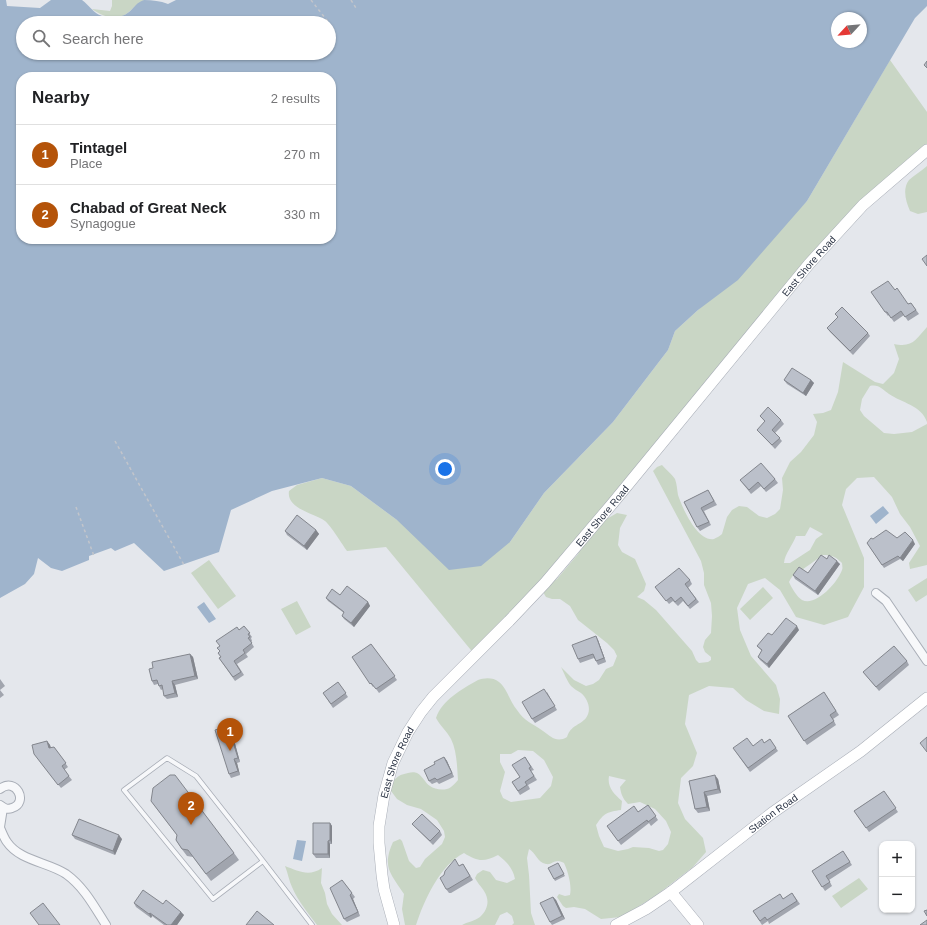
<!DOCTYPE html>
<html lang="en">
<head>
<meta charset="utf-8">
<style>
	:root { --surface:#fff; --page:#f2f2f2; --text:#202124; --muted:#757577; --line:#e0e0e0; --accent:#b45309 }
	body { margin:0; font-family:Helvetica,sans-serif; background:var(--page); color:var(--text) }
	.controls { position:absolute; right:12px; bottom:12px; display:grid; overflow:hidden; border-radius:8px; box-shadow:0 1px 3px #0004 }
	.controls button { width:36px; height:36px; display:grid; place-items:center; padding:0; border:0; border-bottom:1px solid var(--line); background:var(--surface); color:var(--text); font:20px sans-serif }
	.compass { position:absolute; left:831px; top:12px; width:36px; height:36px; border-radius:50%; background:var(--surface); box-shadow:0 1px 3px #0004; rotate:244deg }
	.you { position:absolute; left:445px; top:469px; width:14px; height:14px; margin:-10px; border:3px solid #fff; border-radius:50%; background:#1a73e8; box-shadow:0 0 0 6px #1a73e833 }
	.badge { display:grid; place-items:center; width:26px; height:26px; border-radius:50%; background:var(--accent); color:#fff; font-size:13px; font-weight:700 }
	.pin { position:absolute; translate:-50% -33px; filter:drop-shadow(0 1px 2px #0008) }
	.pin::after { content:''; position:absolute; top:21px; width:14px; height:12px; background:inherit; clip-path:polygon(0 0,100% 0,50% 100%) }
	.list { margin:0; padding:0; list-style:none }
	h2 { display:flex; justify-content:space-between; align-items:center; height:52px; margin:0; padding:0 16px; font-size:17px }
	h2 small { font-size:13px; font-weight:400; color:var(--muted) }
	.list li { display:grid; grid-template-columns:26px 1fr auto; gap:12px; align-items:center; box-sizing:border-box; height:60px; padding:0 16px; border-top:1px solid var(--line) }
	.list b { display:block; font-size:15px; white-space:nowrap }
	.list p { margin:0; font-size:13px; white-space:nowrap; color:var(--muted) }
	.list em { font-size:13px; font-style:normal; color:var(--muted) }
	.icon { flex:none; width:22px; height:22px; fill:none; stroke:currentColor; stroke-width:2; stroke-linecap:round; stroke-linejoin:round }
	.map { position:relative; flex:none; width:927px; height:925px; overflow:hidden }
	.search { position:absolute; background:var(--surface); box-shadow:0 1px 3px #0004; left:16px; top:16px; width:320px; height:44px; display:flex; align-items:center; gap:10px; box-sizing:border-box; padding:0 14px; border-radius:22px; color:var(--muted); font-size:15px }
	.panel { position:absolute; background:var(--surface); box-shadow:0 1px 3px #0004; left:16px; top:72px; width:320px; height:172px; border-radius:16px }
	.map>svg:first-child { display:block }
	.green { fill:#c9d6c5; fill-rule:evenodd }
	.water { fill:#9fb4cc; fill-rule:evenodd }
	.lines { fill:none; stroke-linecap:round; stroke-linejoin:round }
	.lane-casing { stroke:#a9aeb7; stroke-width:5.5 }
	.street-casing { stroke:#a9aeb7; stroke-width:10 }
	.secondary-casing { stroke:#a9aeb7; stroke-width:12 }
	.path { stroke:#c2c5cb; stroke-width:1.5; stroke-dasharray:3 3; stroke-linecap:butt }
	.lane { stroke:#f7f8fa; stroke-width:4 }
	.street { stroke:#f7f8fa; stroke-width:8 }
	.secondary { stroke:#fff; stroke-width:11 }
	.wall { fill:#a1a5ae }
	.shaded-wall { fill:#83868d }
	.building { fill:#bbc0ca; stroke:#83868d }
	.labels { text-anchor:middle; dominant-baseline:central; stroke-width:3.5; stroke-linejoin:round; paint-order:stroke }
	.street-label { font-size:10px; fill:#2b3445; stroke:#f4f6f9 }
</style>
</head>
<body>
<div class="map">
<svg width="927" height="925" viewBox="0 0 927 925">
	<rect width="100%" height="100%" fill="#e4e7ec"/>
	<!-- green -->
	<path class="green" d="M112,0H145C138,3 135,7 130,11C118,22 103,17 92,9L110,11L112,6Z
		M890,60L927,112V150L867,201L612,504L475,655L386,547L347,551C342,544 331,526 325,521C314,513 286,509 289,491L297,485L322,478L351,486L397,520L510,542L544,493L613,422L668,350L675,331L698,310L807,201Z
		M927,166V212L918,214L910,211C906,202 902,189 909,180C914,175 922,171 927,166Z
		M927,327V422C921,405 902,403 889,394C883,390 879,384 870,386L862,399L860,410L864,416L884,433L894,434L912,432L927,424V565L910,569L909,563L920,546L910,527L900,514L892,497L874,477L857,478L846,489L842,505L864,558V587L848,617L824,625L796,617L780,590L765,578L748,584L737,608L740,630L751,656L776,685L780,699L779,714L764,711L746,700L733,688L709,686L689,695L685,724L697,753L693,766L681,778L678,803L685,819L703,838L706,852L693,867L654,897L621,917L601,919L585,909L574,907L566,908L563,906L557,897L559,894L565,896L570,895C572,886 568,871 564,863C562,862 560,861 558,861C553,861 551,865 546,864C537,862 536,853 529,849L527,858L529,875L531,913L535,925H512L514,923L512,916L507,912L500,915L495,925H462C467,922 475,921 480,917C488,910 490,900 484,891C481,886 478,884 475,878L477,874L483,870L490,872L496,880L507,883L515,879C513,868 506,861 498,855C484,862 478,862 464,853C440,865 424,900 416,925H405L402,909L404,894C390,873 382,867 393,842L400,839L402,841L409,861L416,868L420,867L425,859L442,844L445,837L444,831L437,820L421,809L407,805L397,799L391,791C391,780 397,775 408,773C411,772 415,772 417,773C423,776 425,783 430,786C435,790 446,791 451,787C454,785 456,782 458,780C457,767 457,751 451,739C447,731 440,726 436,718C442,700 462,689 478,680C484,678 493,677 499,682C507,688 510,702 517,710C525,722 532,723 543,731C551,737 557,743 567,737C571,725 579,726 586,718C592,710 588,699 581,693C578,691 574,689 571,686C567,681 564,673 561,667L574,680L586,686L593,684L599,680L606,669L613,666L617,656L614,650L607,643L578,620L570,606L560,599H552L546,597L543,592L545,586L557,579L578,554L585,541L605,520L617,513L627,515L620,528L618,545L622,552L635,559L646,584L644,591L637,597L644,600L656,610L692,651L696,660L699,663L708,662L711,660V657L705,652L703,647L705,640L711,633L712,616L711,603L704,585V573L701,561L653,471L657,467L662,465C666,470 672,474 675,479C677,484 677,490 678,495C682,507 697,542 714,539C716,538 720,536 722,534L727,517L732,510L739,506L747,507L759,516L767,518L775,514L780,509L783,490L782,478L790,462L801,452L814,435L817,422L813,414L823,413L831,410L838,392L843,362L875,382L883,384L894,373L899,359L894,344C913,348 916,339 927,327ZM810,527L823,534L816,539L810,550L790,563H784C785,553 793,545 796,536H805ZM823,555C832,555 836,557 842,563C842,565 843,568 842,570C838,582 816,607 802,600C797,597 791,587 789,582C793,573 799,572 806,567C812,563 817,559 823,555ZM518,750L533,751L544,760L553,777L551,786L540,798L511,802L503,798L500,791L505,772L500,762V754H511ZM609,776L626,780L620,787C621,794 623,799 628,804L640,802L655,809L666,821L671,832L668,844L663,850L659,851L649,848L633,847L628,849L618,851L604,847L599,836L596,825C604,813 607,812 621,810L622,801C614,794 607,787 609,776Z
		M209,560L236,596L218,609L191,573Z
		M927,578V595L916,602L908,590Z
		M763,587L773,598L750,620L740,609Z
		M297,601L311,627L296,635L281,609Z
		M285,866C298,871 309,877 322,868L321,883L325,893L327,904L332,914L342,925H317C308,913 298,901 292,887C289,881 288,873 285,866Z
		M859,878L868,889L841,908L832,896Z"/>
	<!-- water -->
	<path class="water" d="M0,0H6L7,6L40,8L51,0H82C89,5 93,13 102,16C111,19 122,18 129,12C134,8 137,2 144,0C153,0 160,1 168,4L176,0H927V6L915,18L807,201L738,280L698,310L675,331L668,350L613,422L544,493L510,542L481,566L449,570L397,520L351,486L322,478L272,491L231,510L219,552L164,571L134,543L115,551L111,548L89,556V560L62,571L51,568L38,558L34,574L25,584L0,598ZM837,18H861V42H837ZM23,23H329V53H23ZM21,77H331V239H21Z
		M883,506L889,513L876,524L870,516Z
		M204,602L216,619L209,623L197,607Z
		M297,840L306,841L302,861L293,859Z"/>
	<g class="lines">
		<defs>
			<path id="lane" d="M263,861L213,899L124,790L167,758L196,776L263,861L312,925"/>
			<path id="street" d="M876,593L886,601L927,661
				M0,789C16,776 29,803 12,808C7,810 4,808 0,805
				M0,827L3,808
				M0,828C2,832 4,838 7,842C20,861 48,862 66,874C84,887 94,906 106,925"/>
			<g id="secondary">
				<path d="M671,892L698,925"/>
				<path id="s1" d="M394,925L384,889L382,875L379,843V826L384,795L393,763L408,732L421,712L433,697L509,621L545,583L612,504L809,264L863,205L927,150"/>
				<path id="s2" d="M616,925L646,909L671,892L772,813L861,751L927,698"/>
			</g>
		</defs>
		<!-- lane casing -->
		<use href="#lane" class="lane-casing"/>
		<!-- street casing -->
		<use href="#street" class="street-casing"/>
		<!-- secondary casing -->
		<use href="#secondary" class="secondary-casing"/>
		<!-- path -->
		<path class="path" d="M311,0L329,23
			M351,0L356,8
			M115,441L184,565
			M76,507L94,556"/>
		<!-- lane -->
		<use href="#lane" class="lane"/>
		<!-- street -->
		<use href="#street" class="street"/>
		<!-- secondary -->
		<use href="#secondary" class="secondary"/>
	</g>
	<!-- wall -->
	<path class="wall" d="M895,290L908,304L911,303L919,314L908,321L904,315L894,322L889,315L888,316L871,292Z
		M835,314L868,333L870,336L853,355L830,332L827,328L838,317Z
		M784,380H811L814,383L806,396L787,384Z
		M760,416L781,420L784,424L775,433L782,441L775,449L760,433L757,430L765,422Z
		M775,479L778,483L766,492L761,486L751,494L740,480Z
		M708,490L717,505L704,511L711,525L700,531L697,527L684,502Z
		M316,530L319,534L307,550L287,535L285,531Z
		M897,538L915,544L903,561L900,559L884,568L867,543L873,539Z
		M827,559L840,564L818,595L795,579L793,575L808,573Z
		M690,580L692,584L688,588L699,602L690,609L683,601L678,606L673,601L669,604L655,587Z
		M340,595L368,602L370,606L354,627L344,619L342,616L344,613L328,601L326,598Z
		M244,626L252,637L251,638L252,641L251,642L254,647L246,654L248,657L237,664L244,675L235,681L219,658L221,657L220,651L239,630Z
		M799,630L769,668L760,660L758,657L762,651L757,646L772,635Z
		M598,640L606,662L598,665L596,661L594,658L580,663L578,659Z
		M371,644L397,680L379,693L374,686L373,687L352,657Z
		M190,654L193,657L198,679L175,685L178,697L167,699L164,696L163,689L161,690L158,684L154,685L152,681L153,668Z
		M907,661L909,665L879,691L863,672Z
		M0,679L5,686L0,690L4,695L0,698Z
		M338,682L348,697L333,708L323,693Z
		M547,692L557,710L535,723L532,719Z
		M824,692L839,715L833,719L836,725L807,745L788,716Z
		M225,727L228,731L229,737L231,736L234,740L240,762L237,763L240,775L231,778L229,774Z
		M770,739L778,751L750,772L733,748L753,746L764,743Z
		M47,741L50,745L51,748L54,747L68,767L64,770L72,780L61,788L34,754Z
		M444,757L447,761L454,777L439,784L437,782L432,784L429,781L435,764Z
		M525,757L534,770L531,771L537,780L528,785L530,789L520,795L512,782L520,777Z
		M718,779L721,793L707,796L710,811L698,813L695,809L689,781Z
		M884,791L898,812L869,832L854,811Z
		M151,801L234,853L239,860L211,881L193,857L187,856L181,848L176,840L177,835Z
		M648,805L658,820L651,826L649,823L621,845L607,826L638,812Z
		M330,823L332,826V844H330V858H316L313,854Z
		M412,824L440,831L442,835L433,845Z
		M72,835L122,839L115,855L75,839Z
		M843,851L852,865L829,880L832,886L825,891L812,871Z
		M463,864L473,880L451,893H449L446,889L460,865Z
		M559,865L565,876L555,881L554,879Z
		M342,880L355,897L353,899L360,916L347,922L344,919Z
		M792,893L800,904L769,924L768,921L762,925L753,911L783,899Z
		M553,897L556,900L565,919L552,925L550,922Z
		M134,903L163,904L181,912L184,915L177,925H164L152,916L151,918L136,907Z"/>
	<!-- shaded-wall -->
	<path class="shaded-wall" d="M811,380L814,383L806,396L803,393Z
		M316,530L319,534L307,550L304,546Z
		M913,540L915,544L903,561L900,558Z
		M837,561L840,564L818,595L815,591Z
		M368,602L370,606L354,627L351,623Z
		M797,626L799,630L769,668L767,664Z
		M596,636L598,640L606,662L604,658Z
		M190,654L193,657L198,679L195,676Z
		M172,681L175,685L178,697L175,693Z
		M225,727L228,731L231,741L228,737Z
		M231,736L234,740L240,762L238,758Z
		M47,741L50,745L52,752L49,748Z
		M444,757L447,761L454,777Z
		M234,759L237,763L240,775L238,771Z
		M715,775L718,779L721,793L718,789Z
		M704,792L707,796L710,811L707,807Z
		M330,823L332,826V844L330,840Z
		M119,835L122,839L115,855L113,851Z
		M328,841L330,844V858L328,854Z
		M350,895L353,899L360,916L358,912Z
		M553,897L556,900L565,919L562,916Z
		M181,912L184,915L177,925H171Z
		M150,913L152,916L151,918L149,914Z"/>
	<!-- building -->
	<path class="building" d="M927,61V68L924,65Z
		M927,255V266L922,259Z
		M888,281L895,290L897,288L908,304L911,303L916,310L905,317L901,311L891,318L887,312H885L871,292Z
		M842,307L868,333L850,351L827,328L838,317L835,314Z
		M792,368L811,380L803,393L784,380Z
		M768,407L781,420L772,430L780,438L772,445L757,430L765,421L760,416Z
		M761,463L775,479L764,489L758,482L749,490L740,480Z
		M708,490L714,501L701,508L709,522L697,527L684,502Z
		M297,515L316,530L304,546L285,531Z
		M886,530L897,538L905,532L913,540L900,558L898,556L882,565L867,543L871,538L873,539Z
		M821,555L827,559L829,555L837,561L815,591L793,575L799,567L808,573Z
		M679,568L690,580L685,584L696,599L688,606L681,597L675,602L671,597L666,601L655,587Z
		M347,586L368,602L351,623L342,616L344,612L326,598L332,589L340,595Z
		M786,618L797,626L767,664L758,657L762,650L757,646L768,633L772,635Z
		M244,626L250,633L248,634L250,637L248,638L252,643L243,650L245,653L234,661L241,672L233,677L219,658L221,657L218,653L220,651L217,648L220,646L216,641L237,627L239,630Z
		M596,636L604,658L596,661L593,654L578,659L572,645Z
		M371,644L395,676L376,689L371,683L370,684L352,657Z
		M894,646L907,661L876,687L863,672Z
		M190,654L195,676L172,681L175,693L164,696L162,685L159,686L157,680L152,681L149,669L153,668L152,662Z
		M338,682L346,693L331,704L323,693Z
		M544,689L555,706L532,719L522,702Z
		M824,692L836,711L830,715L834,721L804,741L788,716Z
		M225,727L228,737L231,736L238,758L234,759L238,771L229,774L215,730Z
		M927,737V752L920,743Z
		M747,738L753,746L762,739L764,743L770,739L776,748L748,768L733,748Z
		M47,741L49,748L54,747L66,763L62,766L69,776L58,785L34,754L32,745Z
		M444,757L452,773L437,780L435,778L429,781L424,770L435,764L434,762Z
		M525,757L531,767L529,768L534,776L525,782L527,785L518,791L512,782L520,777L512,765Z
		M170,775H175L234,853L206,874L188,850L182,849L176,840L177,835L151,801L153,788Z
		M715,775L718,789L704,792L707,807L695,809L689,781Z
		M884,791L896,808L866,828L854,811Z
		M648,805L656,816L648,822L647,820L618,841L607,826L634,806L638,812Z
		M422,814L440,831L430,841L412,824Z
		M79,819L119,835L113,851L72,835Z
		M313,823H330V840L328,841V854H313Z
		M843,851L850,862L826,876L830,882L822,887L812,871Z
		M455,859L459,866L463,864L470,876L448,889H446L440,878L444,875L445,871Z
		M558,863L564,874L554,879L548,868Z
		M342,880L352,893L350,895L358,912L344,919L330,888Z
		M143,890L163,904L166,900L181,912L171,925H167L150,913L149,914L134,903Z
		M792,893L797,901L767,920L765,917L760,921L753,911L780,894L783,899Z
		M553,897L562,916L550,922L540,903Z
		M43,903L60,925H39L30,913Z
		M927,910V916L924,911Z
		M257,911L274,925H246Z
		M927,920V925H920Z"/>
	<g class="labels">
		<!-- street labels -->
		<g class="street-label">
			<text stroke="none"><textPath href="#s1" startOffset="815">East Shore Road</textPath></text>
			<text stroke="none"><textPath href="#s1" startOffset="491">East Shore Road</textPath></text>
			<text stroke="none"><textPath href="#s1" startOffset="167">East Shore Road</textPath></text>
			<text stroke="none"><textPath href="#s2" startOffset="193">Station Road</textPath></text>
		</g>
	</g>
</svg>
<div class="controls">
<button>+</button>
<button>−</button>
</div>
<svg class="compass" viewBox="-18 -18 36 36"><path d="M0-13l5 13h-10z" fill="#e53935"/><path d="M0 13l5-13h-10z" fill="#757577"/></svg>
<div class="you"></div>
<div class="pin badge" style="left:230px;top:751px">1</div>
<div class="pin badge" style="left:191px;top:825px">2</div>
<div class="search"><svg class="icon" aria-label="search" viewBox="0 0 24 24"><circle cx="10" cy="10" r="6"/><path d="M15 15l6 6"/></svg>Search here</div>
<section class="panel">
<h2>Nearby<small>2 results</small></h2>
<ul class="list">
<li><span class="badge">1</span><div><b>Tintagel</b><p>Place</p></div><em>270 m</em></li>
<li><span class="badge">2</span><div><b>Chabad of Great Neck</b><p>Synagogue</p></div><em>330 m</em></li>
</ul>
</section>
</div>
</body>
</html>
